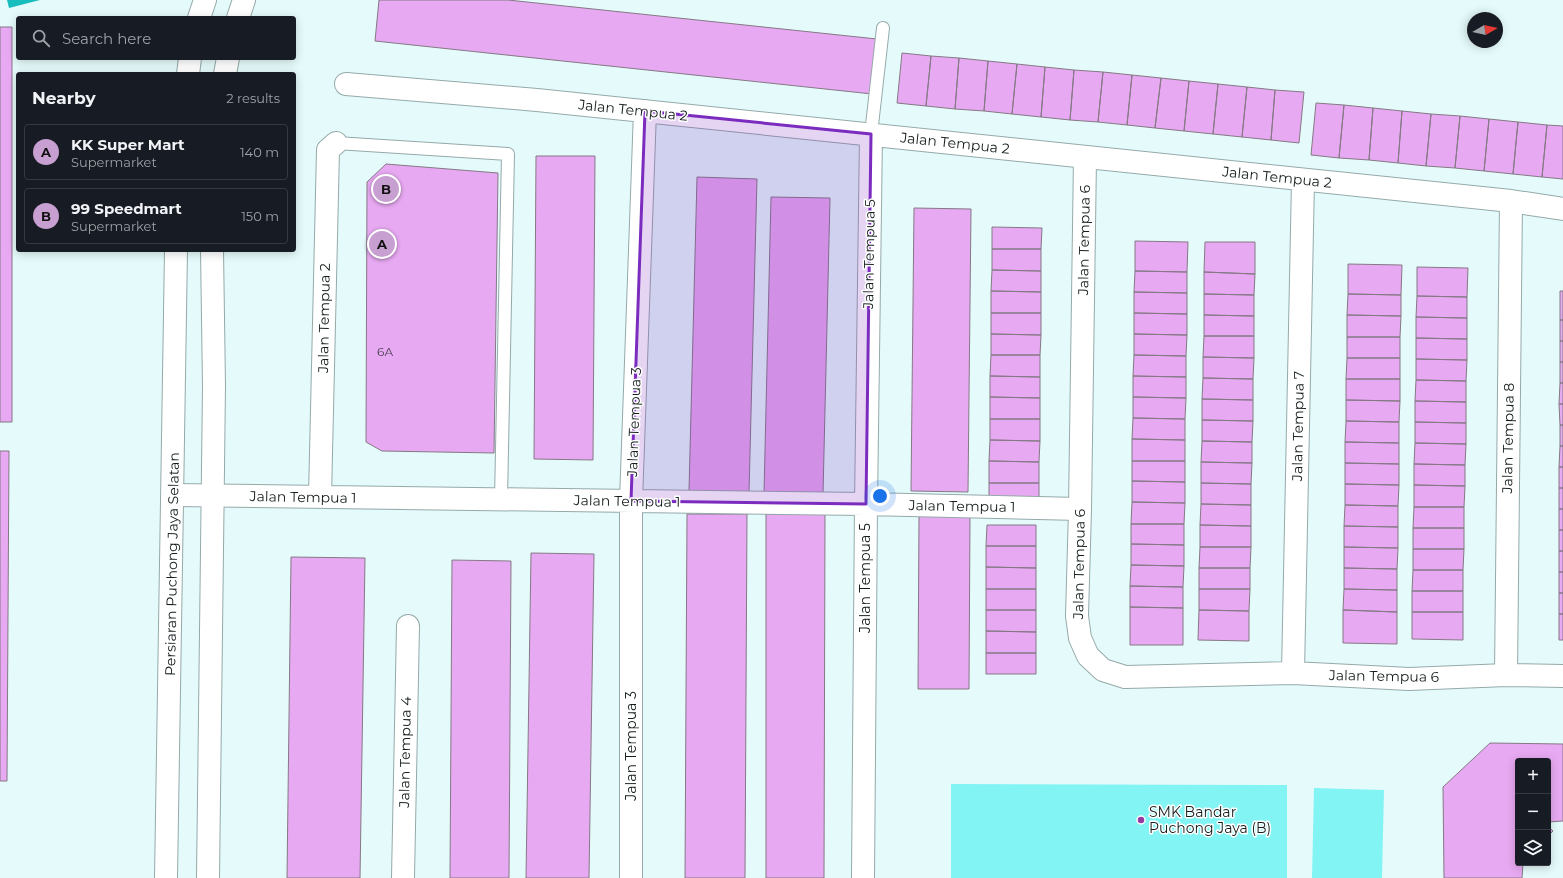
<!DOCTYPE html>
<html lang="en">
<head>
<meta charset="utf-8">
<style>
	:root { --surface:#171b24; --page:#20242c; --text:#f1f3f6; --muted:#9ea1a6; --line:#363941; --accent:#c79fd1 }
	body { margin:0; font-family:Montserrat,sans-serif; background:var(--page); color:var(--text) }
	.controls { position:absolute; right:12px; bottom:12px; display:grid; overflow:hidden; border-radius:4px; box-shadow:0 2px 10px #0003 }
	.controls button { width:36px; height:36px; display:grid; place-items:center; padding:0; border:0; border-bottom:1px solid var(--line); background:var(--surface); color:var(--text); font:20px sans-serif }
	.compass { position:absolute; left:1467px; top:12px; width:36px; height:36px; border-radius:50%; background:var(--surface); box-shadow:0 2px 10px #0003; rotate:81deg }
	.you { position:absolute; left:880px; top:496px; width:14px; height:14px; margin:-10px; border:3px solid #fff; border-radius:50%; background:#1a73e8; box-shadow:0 0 0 6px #1a73e833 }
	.badge { display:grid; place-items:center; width:26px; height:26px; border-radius:50%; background:var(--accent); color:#111; font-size:13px; font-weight:700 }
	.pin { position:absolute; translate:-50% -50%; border:2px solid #fff; box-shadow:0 1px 4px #0006 }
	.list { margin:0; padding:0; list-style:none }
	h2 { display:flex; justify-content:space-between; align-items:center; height:52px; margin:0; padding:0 16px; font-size:17px }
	h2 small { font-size:13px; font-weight:400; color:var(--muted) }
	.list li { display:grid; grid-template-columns:26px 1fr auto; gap:12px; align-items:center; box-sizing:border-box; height:56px; margin:0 8px 8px; padding:0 8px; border:1px solid var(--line); border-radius:4px }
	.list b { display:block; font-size:15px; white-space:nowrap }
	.list p { margin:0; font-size:13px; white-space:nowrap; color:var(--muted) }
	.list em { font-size:13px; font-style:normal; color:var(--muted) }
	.icon { flex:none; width:22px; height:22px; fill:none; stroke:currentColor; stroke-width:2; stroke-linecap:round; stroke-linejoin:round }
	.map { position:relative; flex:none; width:1563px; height:878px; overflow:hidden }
	.search { position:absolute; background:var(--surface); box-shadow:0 2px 10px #0003; left:16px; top:16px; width:280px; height:44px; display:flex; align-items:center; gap:10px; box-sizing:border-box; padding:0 14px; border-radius:4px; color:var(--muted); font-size:15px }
	.panel { position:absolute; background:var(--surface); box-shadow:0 2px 10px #0003; left:16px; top:72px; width:280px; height:180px; border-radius:4px }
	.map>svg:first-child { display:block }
	.green { fill:#82f4f3 }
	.water { fill:#1abdbd }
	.building { fill:#e7a9f1; stroke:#847985 }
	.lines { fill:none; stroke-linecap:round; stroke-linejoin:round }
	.lane-casing { stroke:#95a9a9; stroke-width:14 }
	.street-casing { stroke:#95a9a9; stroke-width:24 }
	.secondary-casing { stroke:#95a9a9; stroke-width:24 }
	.lane { stroke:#fff; stroke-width:12 }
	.street { stroke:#fff; stroke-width:22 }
	.secondary { stroke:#fff; stroke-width:22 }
	.marked { fill:#7b2cbf; fill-opacity:0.2; stroke:#7b2cbf; stroke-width:3; stroke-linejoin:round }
	.poi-dot { fill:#9438a3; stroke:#fff; stroke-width:1.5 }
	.labels { text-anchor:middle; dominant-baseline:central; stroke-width:3; stroke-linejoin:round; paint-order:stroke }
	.number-label { font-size:12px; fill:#493f51 }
	.street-label { font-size:14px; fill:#141c1c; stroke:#fff }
	.poi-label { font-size:14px; fill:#141c1c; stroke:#fff; text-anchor:start }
</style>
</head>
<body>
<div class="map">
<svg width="1563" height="878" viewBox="0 0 1563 878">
	<rect width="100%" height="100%" fill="#e5fbfb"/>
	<!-- green -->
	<path class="green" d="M951,784L1287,785V878H951Z
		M1314,788L1384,790L1382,878H1312Z"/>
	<!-- water -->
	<path class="water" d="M7,0H40L9,8Z"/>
	<!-- building -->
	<path class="building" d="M379,0H508L877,39L872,94L375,41Z
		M0,27H12V422H0Z
		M902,53L931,56L926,106L897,103Z
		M931,56L959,58L955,109L926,106Z
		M959,58L988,61L984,111L955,109Z
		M988,61L1017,64L1012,114L984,111Z
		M1017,64L1045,67L1041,117L1012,114Z
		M1045,67L1074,70L1070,120L1041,117Z
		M1074,70L1103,72L1098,122L1070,120Z
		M1103,72L1132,75L1127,125L1098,122Z
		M1132,75L1161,78L1155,128L1127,125Z
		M1161,78L1189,81L1184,131L1155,128Z
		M1189,81L1218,84L1213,134L1184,131Z
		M1218,84L1247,87L1242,137L1213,134Z
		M1247,87L1275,90L1271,140L1242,137Z
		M1275,90L1304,92L1299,143L1271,140Z
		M1316,103L1344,105L1339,158L1311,155Z
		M1344,105L1373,108L1369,160L1339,158Z
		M1373,108L1402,111L1398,163L1369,160Z
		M1402,111L1431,114L1426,166L1398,163Z
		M1431,114L1460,116L1455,168L1426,166Z
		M1460,116L1489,119L1484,171L1455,168Z
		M1489,119L1518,122L1513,174L1484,171Z
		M1518,122L1547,125L1542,177L1513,174Z
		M1547,125L1563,126V179L1542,177Z
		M536,156H595L593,460L534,459Z
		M386,164L498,173L494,453L382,451L366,442L367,182Z
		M697,177L757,179L749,492L689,491Z
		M771,197L830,198L823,494L764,493Z
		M914,208L971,209L968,492L911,491Z
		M992,227L1042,228L1041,249H992Z
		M1135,241L1188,242L1187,272L1135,271Z
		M1205,242H1255V274L1204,272Z
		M992,249H1041V271L992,270Z
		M1348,264L1402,265L1401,295L1348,294Z
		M1417,267L1468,268L1467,297L1417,296Z
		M992,270L1041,271V292L991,291Z
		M1135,271L1187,272V293L1134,292Z
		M1204,272L1255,274L1254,295L1204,294Z
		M991,291L1041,292V313H991Z
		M1560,291H1563V320H1560Z
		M1134,292L1187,293V314L1134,313Z
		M1204,294L1254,295V316L1204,315Z
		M1348,294L1401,295V316L1347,315Z
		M1417,296L1467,297V318L1416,317Z
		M991,313H1041V335L991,334Z
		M1134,313L1187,314V335L1134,334Z
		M1204,315L1254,316V336H1204Z
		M1347,315L1401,316L1400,337H1347Z
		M1416,317L1467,318V339L1416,338Z
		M1560,320H1563V341H1560Z
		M991,334L1041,335L1040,355H991Z
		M1134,334L1187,335L1186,356L1134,355Z
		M1204,336H1254V358L1203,357Z
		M1347,337H1400V358H1347Z
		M1416,338L1467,339V360L1416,359Z
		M1560,341H1563V362H1560Z
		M991,355H1040V377L990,376Z
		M1134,355L1186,356V377L1133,376Z
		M1203,357L1254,358L1253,379L1203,378Z
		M1347,358H1400V379H1346Z
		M1416,359L1467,360L1466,381L1416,380Z
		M1560,362H1563V383H1560Z
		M990,376L1040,377V398L990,397Z
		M1133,376L1186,377V398L1133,397Z
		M1203,378L1253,379V400L1202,399Z
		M1346,379H1400V401L1346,400Z
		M1416,380L1466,381V402L1415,401Z
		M1560,383H1563V404H1559Z
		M990,397L1040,398V419H990Z
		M1133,397L1186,398L1185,419L1133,418Z
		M1202,399L1253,400V421L1202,420Z
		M1346,400L1400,401L1399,422L1346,421Z
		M1415,401L1466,402V423L1415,422Z
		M1559,404H1563V425H1560Z
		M1133,418L1185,419V440L1132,439Z
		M990,419H1040V441L990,440Z
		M1202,420L1253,421L1252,442L1202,441Z
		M1346,421L1399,422V443L1345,442Z
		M1415,422L1466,423V444L1415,443Z
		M1560,425H1563V446H1560Z
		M1132,439L1185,440V461H1132Z
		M990,440L1040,441L1039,462L989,461Z
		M1202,441L1252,442V463L1201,462Z
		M1345,442L1399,443V464L1345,463Z
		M1415,443L1466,444L1465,465L1414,464Z
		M1560,446H1563V467H1559Z
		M0,451H9L7,781H0Z
		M989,461L1039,462V483H989Z
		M1132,461H1185V482L1132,481Z
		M1201,462L1252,463L1251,484L1201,483Z
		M1345,463L1399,464V485L1345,484Z
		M1414,464L1465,465V486L1414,485Z
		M1559,467H1563V488H1559Z
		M1132,481L1185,482V503L1132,502Z
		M989,483H1039V505L989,504Z
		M1201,483L1251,484V505L1201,504Z
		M1345,484L1399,485L1398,506L1345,505Z
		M1414,485L1465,486L1464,507H1414Z
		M1559,488H1563V509H1559Z
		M1132,502L1185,503L1184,524H1131Z
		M1201,504L1251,505V526L1200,525Z
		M1345,505L1398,506V527L1344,526Z
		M1414,507H1464V528H1413Z
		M1559,509H1563V530H1559Z
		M687,514H747L745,878H685Z
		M766,514H825L824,878H766Z
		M919,514L970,515L969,689H918Z
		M1131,524H1184V545L1131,544Z
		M987,525H1036V546H986Z
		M1200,525L1251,526V547H1200Z
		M1344,526L1398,527V548L1344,547Z
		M1413,528H1464V549H1413Z
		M1559,530H1563V551H1559Z
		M1131,544L1184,545V566L1131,565Z
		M986,546H1036V568L986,567Z
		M1200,547H1251L1250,568H1199Z
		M1344,547L1398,548L1397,569L1344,568Z
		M1413,549H1464L1463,570H1413Z
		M1559,551H1563V572H1559Z
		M531,553L594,554L589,878H526Z
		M291,557L365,558L360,878H287Z
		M452,560L511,561L509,878H450Z
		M1131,565L1184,566L1183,587L1130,586Z
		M986,567L1036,568V589H986Z
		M1199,568H1250V589H1199Z
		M1344,568L1397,569V590L1344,589Z
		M1413,570H1463V591H1412Z
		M1559,572H1563V593H1559Z
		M1130,586L1183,587V608L1130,607Z
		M986,589H1036V610H986Z
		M1199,589H1250L1249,611L1199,610Z
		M1344,589L1397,590V612L1343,610Z
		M1412,591H1463V612H1412Z
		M1559,593H1563V614H1559Z
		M1130,607L1183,608V645H1130Z
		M986,610H1036V632L986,631Z
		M1199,610L1249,611V641L1198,640Z
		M1343,610L1397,612V644L1343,643Z
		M1412,612H1463V640L1412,639Z
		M1559,614H1563V640H1559Z
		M986,631L1036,632V653H986Z
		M986,653H1036V674H986Z
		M1490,743L1563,744V821L1548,822V761H1518V863H1523L1522,878H1444L1443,787Z
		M1548,826L1553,831L1548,836Z"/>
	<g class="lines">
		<defs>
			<path id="lane" d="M871,134L883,28
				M336,143L508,154L501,499"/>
			<path id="street" d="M346,84L537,100L1511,201L1563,209
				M1085,157L1080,509L1077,616L1080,638L1088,656L1103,670L1125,677L1293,673L1409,679L1506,675L1563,676
				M173,495L866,504L1080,509
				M320,497L328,150L336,143
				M1293,673L1303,180
				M1506,675L1511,201
				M403,878L408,626
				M631,878V501L645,111
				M863,878L866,504L871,134"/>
			<path id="secondary" d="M199,18L205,0
				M238,18L244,0
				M188,74L190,58
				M225,74L228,58
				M166,878L176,250
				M208,878L214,386L212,250"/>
		</defs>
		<!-- lane casing -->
		<use href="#lane" class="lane-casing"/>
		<!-- street casing -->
		<use href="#street" class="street-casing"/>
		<!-- secondary casing -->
		<use href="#secondary" class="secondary-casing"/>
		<!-- lane -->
		<use href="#lane" class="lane"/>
		<!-- street -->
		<use href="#street" class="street"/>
		<!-- secondary -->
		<use href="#secondary" class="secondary"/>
	</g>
	<!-- marked area -->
	<path class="marked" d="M645,111L871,134L866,504L631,501Z"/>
	<!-- markers -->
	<circle class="poi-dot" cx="1141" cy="820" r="4"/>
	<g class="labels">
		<!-- number labels -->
		<g class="number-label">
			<text x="385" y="351">6A</text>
		</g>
		<!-- street labels -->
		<g class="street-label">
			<text transform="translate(633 110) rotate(6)">Jalan Tempua 2</text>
			<text transform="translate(955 143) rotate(6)">Jalan Tempua 2</text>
			<text transform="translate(1277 177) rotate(6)">Jalan Tempua 2</text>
			<text transform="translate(1084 240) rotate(-89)">Jalan Tempua 6</text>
			<text transform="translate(869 254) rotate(-89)">Jalan Tempua 5</text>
			<text transform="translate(324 318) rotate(-89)">Jalan Tempua 2</text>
			<text transform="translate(634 422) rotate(-88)">Jalan Tempua 3</text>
			<text transform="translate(1298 426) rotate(-89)">Jalan Tempua 7</text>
			<text transform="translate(1508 438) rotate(-89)">Jalan Tempua 8</text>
			<text transform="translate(303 497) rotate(1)">Jalan Tempua 1</text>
			<text transform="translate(627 501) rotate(1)">Jalan Tempua 1</text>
			<text transform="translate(962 506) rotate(1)">Jalan Tempua 1</text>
			<text transform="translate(172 564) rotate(-89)">Persiaran Puchong Jaya Selatan</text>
			<text transform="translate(1079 564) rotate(-89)">Jalan Tempua 6</text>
			<text transform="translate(865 578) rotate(-90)">Jalan Tempua 5</text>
			<text transform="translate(1384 676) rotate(1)">Jalan Tempua 6</text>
			<text transform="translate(631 746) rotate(-90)">Jalan Tempua 3</text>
			<text transform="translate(405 752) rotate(-89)">Jalan Tempua 4</text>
		</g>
		<!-- poi labels -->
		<g class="poi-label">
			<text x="1149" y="812">SMK Bandar<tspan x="1149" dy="16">Puchong Jaya (B)</tspan></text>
		</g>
	</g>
</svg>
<div class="controls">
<button>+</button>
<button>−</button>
<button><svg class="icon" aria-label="layers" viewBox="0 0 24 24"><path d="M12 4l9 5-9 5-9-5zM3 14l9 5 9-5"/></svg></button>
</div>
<svg class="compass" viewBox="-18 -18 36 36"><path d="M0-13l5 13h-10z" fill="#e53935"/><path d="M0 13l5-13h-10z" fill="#9ea1a6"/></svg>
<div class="you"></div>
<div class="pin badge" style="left:382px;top:244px">A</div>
<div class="pin badge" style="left:386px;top:189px">B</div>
<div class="search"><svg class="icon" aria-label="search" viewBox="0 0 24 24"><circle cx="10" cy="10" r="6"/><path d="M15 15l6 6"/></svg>Search here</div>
<section class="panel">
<h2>Nearby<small>2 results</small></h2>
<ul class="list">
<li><span class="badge">A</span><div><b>KK Super Mart</b><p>Supermarket</p></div><em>140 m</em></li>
<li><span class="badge">B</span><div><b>99 Speedmart</b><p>Supermarket</p></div><em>150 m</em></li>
</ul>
</section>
</div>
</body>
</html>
